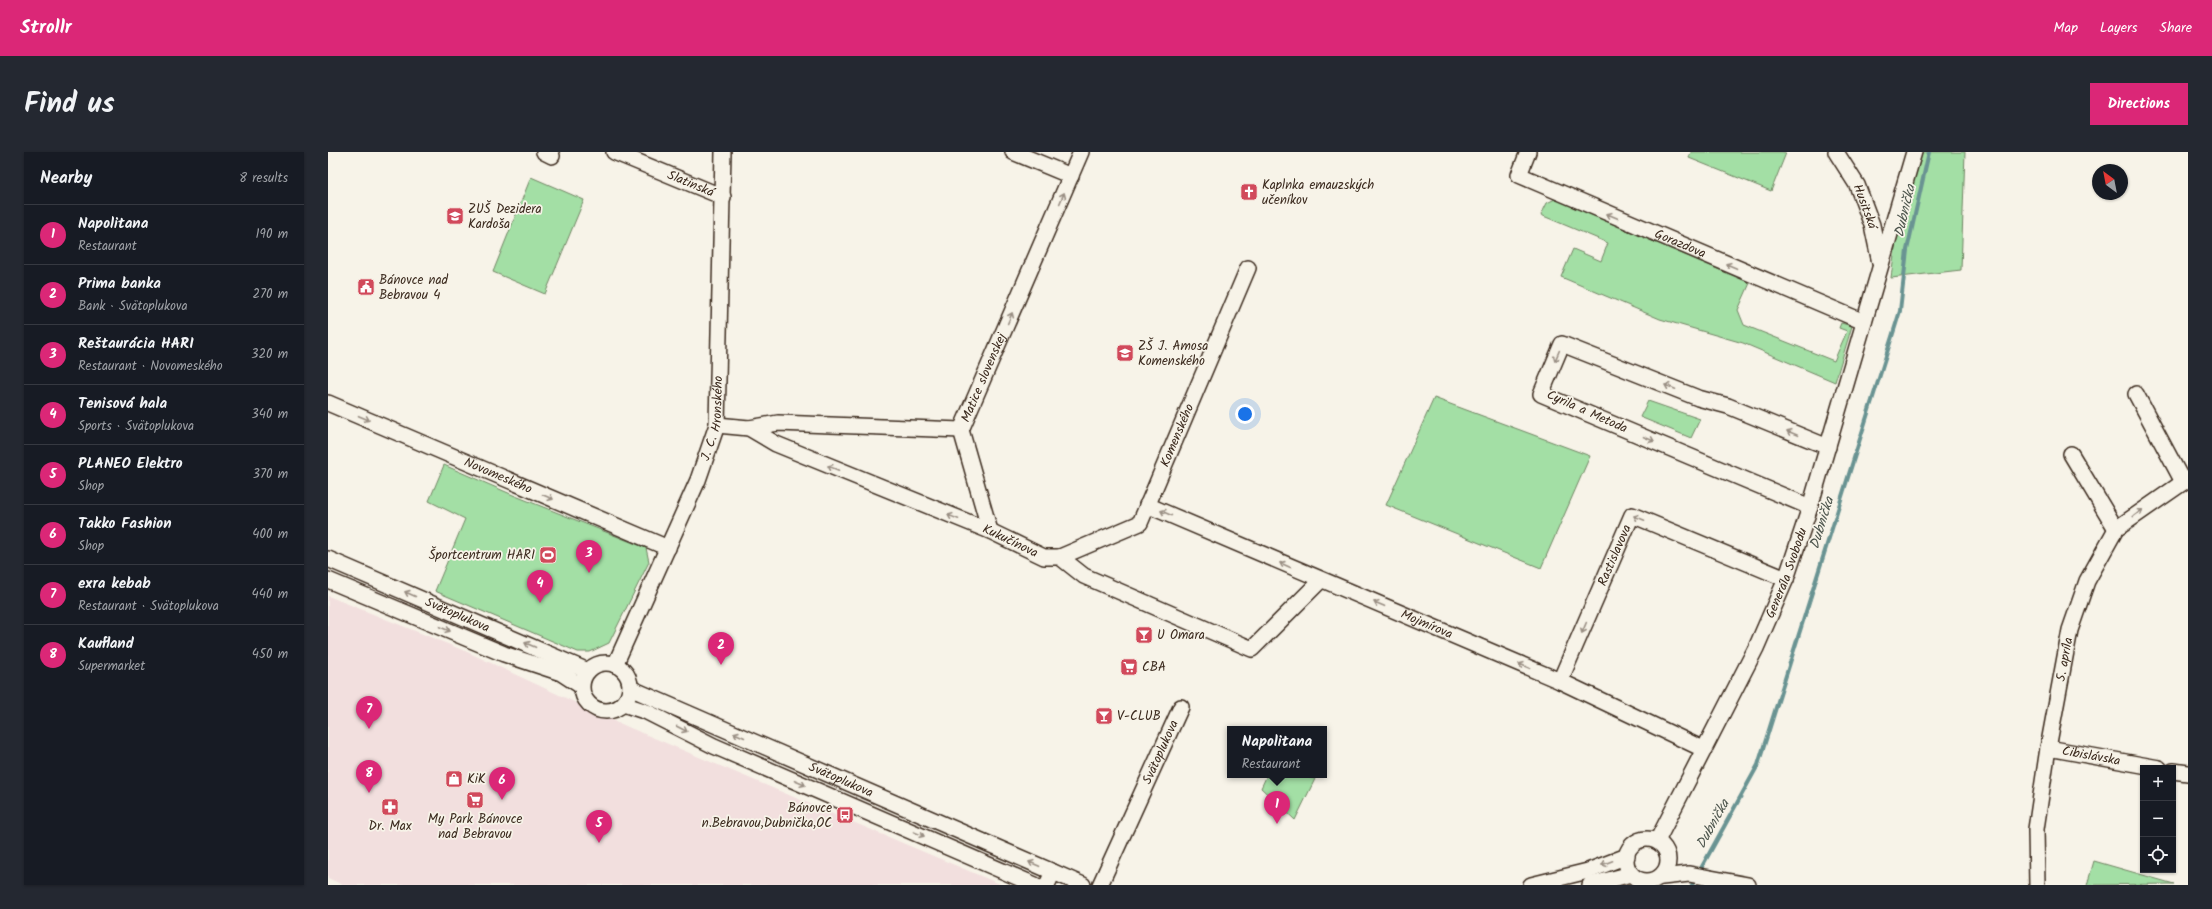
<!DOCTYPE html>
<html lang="en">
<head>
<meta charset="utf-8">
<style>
	:root { --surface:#171b24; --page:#242831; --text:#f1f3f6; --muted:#9ea1a6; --line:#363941; --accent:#db2777 }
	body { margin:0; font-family:Kalam,sans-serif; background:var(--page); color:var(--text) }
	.controls { position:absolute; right:12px; bottom:12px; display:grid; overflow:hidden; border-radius:0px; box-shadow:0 1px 3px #0004 }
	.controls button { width:36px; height:36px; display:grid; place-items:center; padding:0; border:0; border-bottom:1px solid var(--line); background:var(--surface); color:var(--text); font:20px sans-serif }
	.compass { position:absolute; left:1764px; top:12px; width:36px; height:36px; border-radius:50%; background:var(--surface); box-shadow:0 1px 3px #0004; rotate:328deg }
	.you { position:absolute; left:917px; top:262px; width:14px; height:14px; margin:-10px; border:3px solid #fff; border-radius:50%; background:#1a73e8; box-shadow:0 0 0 6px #1a73e833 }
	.badge { display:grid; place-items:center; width:26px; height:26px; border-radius:50%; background:var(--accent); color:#fff; font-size:13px; font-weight:700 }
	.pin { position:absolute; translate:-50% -33px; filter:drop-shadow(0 1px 2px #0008) }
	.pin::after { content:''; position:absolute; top:21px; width:14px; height:12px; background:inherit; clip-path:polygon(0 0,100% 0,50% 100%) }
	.popup { position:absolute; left:899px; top:574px; width:100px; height:52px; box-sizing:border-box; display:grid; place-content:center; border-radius:0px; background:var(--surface); filter:drop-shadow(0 1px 3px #0005); font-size:13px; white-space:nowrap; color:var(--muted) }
	.popup b { font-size:15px; color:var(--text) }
	.popup::after { content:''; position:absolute; left:50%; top:100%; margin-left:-8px; border:8px solid transparent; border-top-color:var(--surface) }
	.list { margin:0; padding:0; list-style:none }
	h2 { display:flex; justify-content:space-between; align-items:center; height:52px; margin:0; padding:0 16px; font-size:17px }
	h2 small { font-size:13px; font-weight:400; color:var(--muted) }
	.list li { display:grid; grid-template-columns:26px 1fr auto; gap:12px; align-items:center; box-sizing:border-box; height:60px; padding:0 16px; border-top:1px solid var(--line) }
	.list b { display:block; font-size:15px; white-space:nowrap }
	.list p { margin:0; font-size:13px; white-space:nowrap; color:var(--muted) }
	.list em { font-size:13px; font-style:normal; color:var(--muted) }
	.icon { flex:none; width:22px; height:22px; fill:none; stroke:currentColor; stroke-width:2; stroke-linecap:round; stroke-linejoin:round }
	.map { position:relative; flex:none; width:1860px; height:733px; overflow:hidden; border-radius:0px }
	header { display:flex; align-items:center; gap:24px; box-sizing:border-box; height:56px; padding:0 20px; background:var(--accent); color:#fff }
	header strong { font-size:19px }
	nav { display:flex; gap:22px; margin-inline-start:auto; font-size:14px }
	.intro { display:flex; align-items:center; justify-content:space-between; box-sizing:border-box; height:96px; padding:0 24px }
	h1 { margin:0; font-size:28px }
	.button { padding:10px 18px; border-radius:0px; background:var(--accent); color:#fff; font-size:14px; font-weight:700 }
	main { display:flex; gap:24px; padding:0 24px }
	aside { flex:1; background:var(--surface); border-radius:0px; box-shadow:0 1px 3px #0004 }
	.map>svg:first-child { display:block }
	.built { fill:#f2dfde }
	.green { fill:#a3dfa5; stroke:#6f8462 }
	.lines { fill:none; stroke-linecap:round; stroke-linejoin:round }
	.stream { stroke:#699392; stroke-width:4 }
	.minor-casing { stroke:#3b2a1e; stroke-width:18 }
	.minor { stroke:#f7f3e8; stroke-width:15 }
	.oneway { stroke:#998e83 }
	.labels { text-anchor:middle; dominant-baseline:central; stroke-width:3.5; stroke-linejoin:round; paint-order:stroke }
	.street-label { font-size:13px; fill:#3b2a1e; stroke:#f7f3e8 }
	.poi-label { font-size:13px; fill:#3b2a1e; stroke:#f7f3e8; text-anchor:start }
	.water-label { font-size:14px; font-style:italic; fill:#4e564e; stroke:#f7f3e8 }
</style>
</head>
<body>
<header>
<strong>Strollr</strong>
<nav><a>Map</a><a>Layers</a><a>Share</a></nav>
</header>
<div class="intro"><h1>Find us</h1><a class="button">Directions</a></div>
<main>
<aside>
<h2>Nearby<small>8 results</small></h2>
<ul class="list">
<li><span class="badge">1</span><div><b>Napolitana</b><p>Restaurant</p></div><em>190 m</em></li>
<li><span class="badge">2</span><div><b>Prima banka</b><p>Bank · Svätoplukova</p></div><em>270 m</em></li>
<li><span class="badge">3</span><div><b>Reštaurácia HARI</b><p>Restaurant · Novomeského</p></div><em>320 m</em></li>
<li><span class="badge">4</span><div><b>Tenisová hala</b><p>Sports · Svätoplukova</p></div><em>340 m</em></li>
<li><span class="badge">5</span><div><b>PLANEO Elektro</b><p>Shop</p></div><em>370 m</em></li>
<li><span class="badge">6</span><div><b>Takko Fashion</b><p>Shop</p></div><em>400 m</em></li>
<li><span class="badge">7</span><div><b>exra kebab</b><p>Restaurant · Svätoplukova</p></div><em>440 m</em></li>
<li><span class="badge">8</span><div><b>Kaufland</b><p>Supermarket</p></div><em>450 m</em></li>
</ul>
</aside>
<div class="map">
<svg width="1860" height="733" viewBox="0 0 1860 733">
	<rect width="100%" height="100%" fill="#f7f3e8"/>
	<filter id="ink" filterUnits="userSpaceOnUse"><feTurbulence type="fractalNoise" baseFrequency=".025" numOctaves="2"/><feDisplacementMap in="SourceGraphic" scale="8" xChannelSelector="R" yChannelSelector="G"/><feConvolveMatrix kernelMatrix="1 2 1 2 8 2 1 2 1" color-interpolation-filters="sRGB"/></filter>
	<g filter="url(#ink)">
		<!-- built -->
		<path class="built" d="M0,444L137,499L300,575L674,733H15L0,726Z"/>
		<!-- green -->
		<path class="green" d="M1363,0H1454L1458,1L1443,39L1361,6Z
			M1580,0H1637L1633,118L1563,126Z
			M203,25L256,48L217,142L165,120Z
			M1227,47L1422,131L1410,158L1416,173L1506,209L1519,179L1511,176L1513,171L1524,174L1507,230L1415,191L1332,167L1233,125L1245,97L1273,109L1280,91L1213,63L1219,51Z
			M1106,246L1262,304L1213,416L1058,353Z
			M1320,249L1372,267L1363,286L1312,265Z
			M116,313L185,343L318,396L321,410L281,491L262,500H250L107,439L137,367L101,349Z
			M939,623H971L987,627L967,668L933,636Z
			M1766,709L1839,730L1846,732L1759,733Z"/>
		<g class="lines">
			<!-- stream -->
			<path class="stream" d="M1371,720L1430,613L1572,159L1579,98L1601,0
				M1364,733L1368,726"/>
			<defs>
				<g id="minor">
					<path d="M216,0L224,4"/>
					<path id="s1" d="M286,0L395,45"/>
					<path d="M685,0L743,24"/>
					<path id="s2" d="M1200,0L1191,23L1536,170"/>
					<path id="s3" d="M1508,0L1529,33L1544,73L1552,111"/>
					<path d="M1808,242L1855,330"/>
					<path id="s4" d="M0,251L340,396"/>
					<path id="s5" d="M389,273L421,276L448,292L662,379L716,405H732L756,424L924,497L993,428"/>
					<path d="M421,276L450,271L633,278"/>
					<path id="s6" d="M633,278L753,0"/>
					<path d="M633,278L662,379"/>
					<path d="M1743,302L1788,377"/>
					<path id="s7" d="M819,353L1232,529L1375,597"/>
					<path d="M1482,355L1213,242L1234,192L1370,246L1400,254L1500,295"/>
					<path id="s8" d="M732,405L812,371L920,116"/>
					<path id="s9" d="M0,407L260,519"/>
					<path d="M0,428L176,502L233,521L253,534"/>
					<circle cx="278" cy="535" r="24"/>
					<path id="s10" d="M287,513L370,328L389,273L395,0"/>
					<path id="s11" d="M1232,529L1304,363L1458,427"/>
					<path id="s12" d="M302,536L755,733"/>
					<path d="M295,552L319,560L386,594L707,733"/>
					<path id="s13" d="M1720,596L1831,616"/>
					<path d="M1845,619L1860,621"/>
					<circle cx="1319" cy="708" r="21"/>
					<path id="s14" d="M1329,689L1428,496L1458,427L1482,355L1586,0"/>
					<path d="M1334,725L1361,722L1420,733"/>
					<path d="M719,733L725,720"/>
					<path id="s15" d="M772,733L853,555"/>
					<path d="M1203,733L1260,719L1299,704"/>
					<path d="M1262,733L1303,722"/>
					<path id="s16" d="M1709,733L1708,677L1720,596L1742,478L1759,429L1788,377L1860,327"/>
				</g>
			</defs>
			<!-- minor casing -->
			<use href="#minor" class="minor-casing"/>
			<!-- minor -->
			<use href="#minor" class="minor"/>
		</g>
		<!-- one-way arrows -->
		<defs><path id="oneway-shaft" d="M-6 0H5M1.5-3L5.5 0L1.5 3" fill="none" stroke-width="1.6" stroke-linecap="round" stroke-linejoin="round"/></defs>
		<g class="oneway">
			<use href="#oneway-shaft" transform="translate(734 46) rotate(-67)"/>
			<use href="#oneway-shaft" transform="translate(1284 64) rotate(-157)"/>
			<use href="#oneway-shaft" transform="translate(1403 114) rotate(-157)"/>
			<use href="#oneway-shaft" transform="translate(682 166) rotate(-67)"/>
			<use href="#oneway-shaft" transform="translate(1229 204) rotate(113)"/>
			<use href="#oneway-shaft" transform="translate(1342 235) rotate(-158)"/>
			<use href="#oneway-shaft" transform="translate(36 266) rotate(23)"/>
			<use href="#oneway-shaft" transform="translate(1464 281) rotate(-157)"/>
			<use href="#oneway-shaft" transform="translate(1321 287) rotate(23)"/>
			<use href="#oneway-shaft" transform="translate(505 316) rotate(-158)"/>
			<use href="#oneway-shaft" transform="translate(220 345) rotate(23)"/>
			<use href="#oneway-shaft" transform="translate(838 361) rotate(-156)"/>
			<use href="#oneway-shaft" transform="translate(1810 361) rotate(-37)"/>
			<use href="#oneway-shaft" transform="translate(625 365) rotate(-158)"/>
			<use href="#oneway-shaft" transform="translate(1311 366) rotate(-158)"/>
			<use href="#oneway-shaft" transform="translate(957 413) rotate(-156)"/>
			<use href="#oneway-shaft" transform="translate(82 442) rotate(-156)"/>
			<use href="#oneway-shaft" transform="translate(1051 452) rotate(-157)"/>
			<use href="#oneway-shaft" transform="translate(1256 476) rotate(113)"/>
			<use href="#oneway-shaft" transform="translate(117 477) rotate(23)"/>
			<use href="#oneway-shaft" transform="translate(202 493) rotate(-157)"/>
			<use href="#oneway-shaft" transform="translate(1196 514) rotate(-157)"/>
			<use href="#oneway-shaft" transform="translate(354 577) rotate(27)"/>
			<use href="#oneway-shaft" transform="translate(411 583) rotate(-156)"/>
			<use href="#oneway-shaft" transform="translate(472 631) rotate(23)"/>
			<use href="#oneway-shaft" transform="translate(591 682) rotate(23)"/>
			<use href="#oneway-shaft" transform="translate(1279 711) rotate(159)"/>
			<use href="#oneway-shaft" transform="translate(706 712) rotate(-157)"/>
		</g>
	</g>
	<!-- icons -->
	<defs>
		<symbol id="church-square" viewBox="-11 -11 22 22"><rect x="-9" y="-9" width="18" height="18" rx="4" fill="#d1495b" stroke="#f7f3e8"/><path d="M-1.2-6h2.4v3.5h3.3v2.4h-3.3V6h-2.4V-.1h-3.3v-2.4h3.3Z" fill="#fff"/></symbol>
		<symbol id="school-square" viewBox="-11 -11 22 22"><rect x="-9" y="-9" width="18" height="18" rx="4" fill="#d1495b" stroke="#f7f3e8"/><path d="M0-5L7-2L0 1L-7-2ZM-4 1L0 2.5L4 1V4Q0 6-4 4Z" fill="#fff"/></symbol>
		<symbol id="civic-square" viewBox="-11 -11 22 22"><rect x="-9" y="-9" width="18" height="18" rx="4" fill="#d1495b" stroke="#f7f3e8"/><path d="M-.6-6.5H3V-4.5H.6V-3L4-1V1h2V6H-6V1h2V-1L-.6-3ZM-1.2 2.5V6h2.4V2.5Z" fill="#fff"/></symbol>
		<symbol id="stadium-square" viewBox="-11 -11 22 22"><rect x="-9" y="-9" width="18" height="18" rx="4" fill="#d1495b" stroke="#f7f3e8"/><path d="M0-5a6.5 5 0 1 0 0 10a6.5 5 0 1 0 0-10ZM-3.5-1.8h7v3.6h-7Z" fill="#fff"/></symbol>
		<symbol id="bar-square" viewBox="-11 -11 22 22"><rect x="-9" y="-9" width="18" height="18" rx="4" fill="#d1495b" stroke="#f7f3e8"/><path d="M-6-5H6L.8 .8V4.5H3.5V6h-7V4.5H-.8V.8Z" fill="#fff"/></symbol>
		<symbol id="supermarket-square" viewBox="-11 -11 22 22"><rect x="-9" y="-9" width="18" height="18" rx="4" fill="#d1495b" stroke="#f7f3e8"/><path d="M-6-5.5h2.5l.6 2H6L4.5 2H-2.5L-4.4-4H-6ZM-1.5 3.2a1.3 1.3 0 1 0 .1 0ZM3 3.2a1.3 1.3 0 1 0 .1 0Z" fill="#fff"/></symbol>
		<symbol id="shop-square" viewBox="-11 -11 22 22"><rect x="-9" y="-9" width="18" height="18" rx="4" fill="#d1495b" stroke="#f7f3e8"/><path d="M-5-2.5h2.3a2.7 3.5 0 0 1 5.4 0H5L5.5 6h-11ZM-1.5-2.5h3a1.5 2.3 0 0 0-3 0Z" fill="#fff"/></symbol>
		<symbol id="pharmacy-square" viewBox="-11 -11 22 22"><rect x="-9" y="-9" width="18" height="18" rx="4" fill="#d1495b" stroke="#f7f3e8"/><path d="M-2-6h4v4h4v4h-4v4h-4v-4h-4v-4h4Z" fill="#fff"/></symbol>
		<symbol id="bus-square" viewBox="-11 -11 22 22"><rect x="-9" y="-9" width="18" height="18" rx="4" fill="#d1495b" stroke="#f7f3e8"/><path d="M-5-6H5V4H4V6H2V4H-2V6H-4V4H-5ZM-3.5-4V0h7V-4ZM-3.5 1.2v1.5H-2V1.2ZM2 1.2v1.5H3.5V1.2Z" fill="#fff"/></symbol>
	</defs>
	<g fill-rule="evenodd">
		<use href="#church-square" x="911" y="30" width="20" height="20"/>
		<use href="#school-square" x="117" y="54" width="20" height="20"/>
		<use href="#civic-square" x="28" y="125" width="20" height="20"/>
		<use href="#school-square" x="787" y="191" width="20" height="20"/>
		<use href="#stadium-square" x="210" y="393" width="20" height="20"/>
		<use href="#bar-square" x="806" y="473" width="20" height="20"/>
		<use href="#supermarket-square" x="791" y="505" width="20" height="20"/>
		<use href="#bar-square" x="766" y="554" width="20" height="20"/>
		<use href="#shop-square" x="116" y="617" width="20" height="20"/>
		<use href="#supermarket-square" x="137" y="638" width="20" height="20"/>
		<use href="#pharmacy-square" x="52" y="645" width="20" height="20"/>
		<use href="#bus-square" x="507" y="653" width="20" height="20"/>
	</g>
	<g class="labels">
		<!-- street labels -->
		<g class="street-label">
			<text stroke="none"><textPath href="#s1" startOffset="83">Slatinská</textPath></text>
			<text stroke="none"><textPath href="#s3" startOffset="62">Husitská</textPath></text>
			<text stroke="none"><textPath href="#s2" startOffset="200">Gorazdova</textPath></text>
			<text stroke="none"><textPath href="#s6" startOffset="57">Matice slovenskej</textPath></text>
			<text transform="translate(1259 260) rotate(24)">Cyrila a Metoda</text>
			<text stroke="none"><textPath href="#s10" startOffset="267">J. C. Hronského</textPath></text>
			<text stroke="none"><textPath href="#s8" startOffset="182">Komenského</textPath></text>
			<text stroke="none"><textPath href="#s4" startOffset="185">Novomeského</textPath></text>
			<text stroke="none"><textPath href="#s5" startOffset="317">Kukučínova</textPath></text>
			<text stroke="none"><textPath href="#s11" startOffset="137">Rastislavova</textPath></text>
			<text stroke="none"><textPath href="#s14" startOffset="298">Generála Svobodu</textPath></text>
			<text stroke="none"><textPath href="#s9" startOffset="141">Svätoplukova</textPath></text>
			<text stroke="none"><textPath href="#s7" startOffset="304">Mojmírova</textPath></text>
			<text stroke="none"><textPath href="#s16" startOffset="228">5. apríla</textPath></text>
			<text stroke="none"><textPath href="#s15" startOffset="146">Svätoplukova</textPath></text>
			<text stroke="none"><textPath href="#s13" startOffset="44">Cibislávska</textPath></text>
			<text stroke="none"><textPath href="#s12" startOffset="230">Svätoplukova</textPath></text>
		</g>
		<!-- poi labels -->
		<g class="poi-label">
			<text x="934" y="33">Kaplnka emauzských<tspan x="934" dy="15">učeníkov</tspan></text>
			<text x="140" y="57">ZUŠ Dezidera<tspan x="140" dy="15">Kardoša</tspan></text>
			<text x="51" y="128">Bánovce nad<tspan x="51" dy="15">Bebravou 4</tspan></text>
			<text x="810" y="194">ZŠ J. Amosa<tspan x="810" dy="15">Komenského</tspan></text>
			<text x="207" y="403" text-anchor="end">Športcentrum HARI</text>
			<text x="829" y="483">U Omara</text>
			<text x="814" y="515">CBA</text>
			<text x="789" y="564">V-CLUB</text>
			<text x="139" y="627">KiK</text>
			<text x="504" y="656" text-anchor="end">Bánovce<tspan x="504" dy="15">n.Bebravou,Dubnička,OC</tspan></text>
			<text x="147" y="667" text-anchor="middle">My Park Bánovce<tspan x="147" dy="15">nad Bebravou</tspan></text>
			<text x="62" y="674" text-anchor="middle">Dr. Max</text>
		</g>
		<!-- water labels -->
		<g class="water-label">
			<text transform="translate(1577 59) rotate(-77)">Dubnička</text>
			<text transform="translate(1494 371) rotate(-73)">Dubnička</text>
			<text transform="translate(1385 672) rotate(-61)">Dubnička</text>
		</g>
	</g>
</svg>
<div class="controls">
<button>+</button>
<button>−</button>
<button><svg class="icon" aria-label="locate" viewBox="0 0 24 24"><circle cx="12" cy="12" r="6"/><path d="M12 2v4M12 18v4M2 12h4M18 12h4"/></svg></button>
</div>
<svg class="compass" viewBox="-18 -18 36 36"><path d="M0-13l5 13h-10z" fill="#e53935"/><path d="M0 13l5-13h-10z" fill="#9ea1a6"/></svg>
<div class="you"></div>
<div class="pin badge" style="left:949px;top:672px">1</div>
<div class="popup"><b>Napolitana</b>Restaurant</div>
<div class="pin badge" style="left:393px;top:513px">2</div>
<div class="pin badge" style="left:261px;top:421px">3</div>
<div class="pin badge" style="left:212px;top:451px">4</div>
<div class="pin badge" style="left:271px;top:691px">5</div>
<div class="pin badge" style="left:174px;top:648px">6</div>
<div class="pin badge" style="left:41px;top:577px">7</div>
<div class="pin badge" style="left:41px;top:641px">8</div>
</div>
</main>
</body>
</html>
